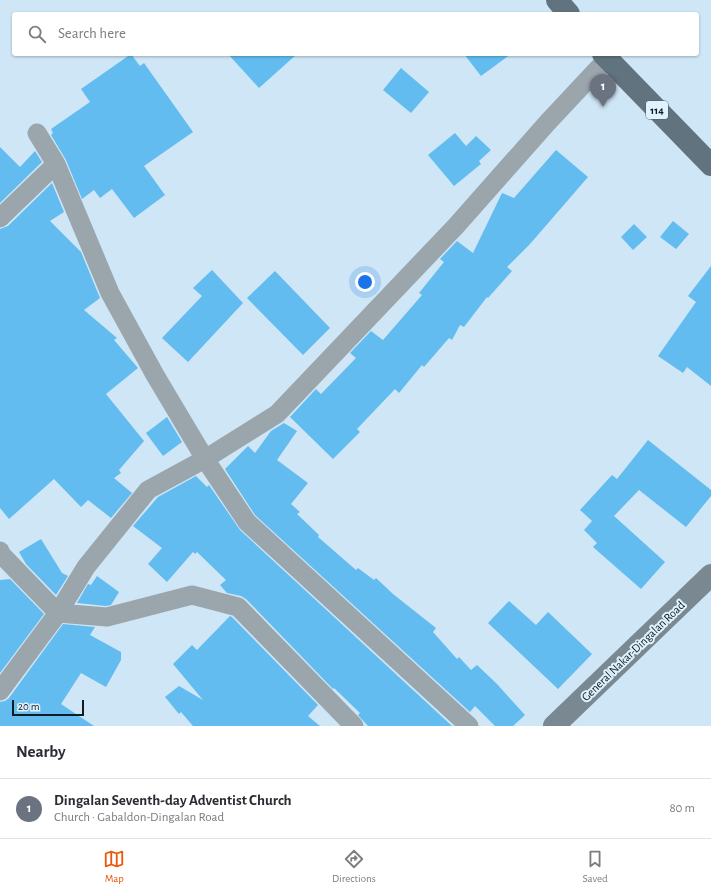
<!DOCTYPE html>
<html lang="en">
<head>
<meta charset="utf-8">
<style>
	:root { --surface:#fff; --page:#f7f7f7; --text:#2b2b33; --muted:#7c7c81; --line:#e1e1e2; --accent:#ea580c }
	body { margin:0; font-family:"Alegreya Sans",sans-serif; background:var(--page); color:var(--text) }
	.scale { position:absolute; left:12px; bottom:10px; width:72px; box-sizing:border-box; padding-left:4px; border:2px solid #121b20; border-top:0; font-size:11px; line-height:14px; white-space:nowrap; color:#121b20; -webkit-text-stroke:3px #dff2ff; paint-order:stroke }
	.you { position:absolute; left:365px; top:282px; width:14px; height:14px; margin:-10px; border:3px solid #fff; border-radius:50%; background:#1a73e8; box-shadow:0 0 0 6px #1a73e833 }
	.badge { display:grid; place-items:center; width:26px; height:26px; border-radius:50%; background:var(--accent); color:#fff; font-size:13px; font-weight:700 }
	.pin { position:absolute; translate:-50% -33px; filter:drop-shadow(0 1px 2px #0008) }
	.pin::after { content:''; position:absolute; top:21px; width:14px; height:12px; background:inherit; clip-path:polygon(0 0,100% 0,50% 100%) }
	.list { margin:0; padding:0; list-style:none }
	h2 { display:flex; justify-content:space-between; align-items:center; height:52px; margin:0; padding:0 16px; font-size:17px }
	h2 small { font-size:13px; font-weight:400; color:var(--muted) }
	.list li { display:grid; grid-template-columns:26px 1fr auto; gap:12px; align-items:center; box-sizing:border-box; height:60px; padding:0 16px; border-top:1px solid var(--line) }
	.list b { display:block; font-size:15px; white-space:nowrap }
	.list p { margin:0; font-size:13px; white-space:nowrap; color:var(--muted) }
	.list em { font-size:13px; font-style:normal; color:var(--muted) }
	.icon { flex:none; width:22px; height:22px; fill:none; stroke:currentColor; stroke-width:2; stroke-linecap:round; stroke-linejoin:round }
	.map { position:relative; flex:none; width:711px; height:726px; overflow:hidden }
	.search { position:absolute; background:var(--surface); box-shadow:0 1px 3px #0004; left:12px; right:12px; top:12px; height:44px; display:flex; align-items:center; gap:10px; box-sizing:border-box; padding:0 14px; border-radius:4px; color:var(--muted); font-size:15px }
	.sheet { height:112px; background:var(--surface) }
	nav { display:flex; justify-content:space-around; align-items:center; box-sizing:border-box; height:56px; border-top:1px solid var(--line); background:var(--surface); font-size:11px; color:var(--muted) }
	nav a { display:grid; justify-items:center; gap:2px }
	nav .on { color:var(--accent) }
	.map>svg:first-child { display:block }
	.building { fill:#62bcf0 }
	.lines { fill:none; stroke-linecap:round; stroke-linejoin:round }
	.street { stroke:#9ba5ac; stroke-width:19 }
	.secondary { stroke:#798891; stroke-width:22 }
	.primary { stroke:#61737e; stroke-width:22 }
	.labels { text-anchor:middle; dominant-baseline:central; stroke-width:4; stroke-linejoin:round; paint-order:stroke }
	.shield { fill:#dff2ff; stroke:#505c63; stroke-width:1 }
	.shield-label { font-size:11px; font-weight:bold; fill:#121b20 }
	.street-label { font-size:12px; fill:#121b20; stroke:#dff2ff }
</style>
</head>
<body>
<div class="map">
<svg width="711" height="726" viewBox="0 0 711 726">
	<rect width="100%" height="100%" fill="#cee6f5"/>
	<!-- building -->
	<path class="building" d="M131,54L140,66L144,63L193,132L144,166L165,195L134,218L112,189L100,198L94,190L82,199L66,160L51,135L53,133L51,129L90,102L81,89Z
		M228,54H297L259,88Z
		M464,54H511L481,76Z
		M401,68L429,92L411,113L383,90Z
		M455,133L466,146L476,136L491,150L479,161L481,164L454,186L428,155Z
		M0,147L20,167L35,151L42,162L0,203Z
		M556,150L588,177L530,244L507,267L512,271L488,298L487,297L464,327L460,325L452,340L449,338L424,367L422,365L399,393L395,389L357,429L360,432L333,459L290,417L316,389L321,394L356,358L350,353L371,331L383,340L422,295L419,293L444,262L440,259L457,241L473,253L502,193L514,198Z
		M52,183L64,212L50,221L81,252L100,298L84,310L117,338L114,340L138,368L106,394L144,441L119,470L121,473L114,478L132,493L111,518L88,500L81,507L54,479L9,519L0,508V229L8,226Z
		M673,221L689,234L676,249L660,237Z
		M634,224L647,237L633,250L621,237Z
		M711,266V386L687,367L683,373L658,356L696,302L688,296Z
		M212,270L243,303L188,362L162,338L202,296L193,288Z
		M275,271L330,328L303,355L247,298Z
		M167,417L182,442L163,456L146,433Z
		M284,423L297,431L277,460L308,483L291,504L300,512L297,514L319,535L318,537L356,570L358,568L374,580L376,578L393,594L436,628L433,632L457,659L459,657L471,670L477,665L497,684L525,715L513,726H495L475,706L470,712L255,515L225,469L248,446L255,453L271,431Z
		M648,440L711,490V496L686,527L639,490L614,516L665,562L641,589L593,547L597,543L584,530L592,521L580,510L612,475L617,479Z
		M196,476L207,487L209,485L240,530L452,726H368L358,715L360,713L334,688L333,689L246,599L241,596L227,593L220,585L226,580L197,552L195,554L193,552L167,582L148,564L162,548L133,526L158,497Z
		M41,539L62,573L68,576L56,595L26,564L19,552Z
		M97,576L119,592L111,605L106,606L77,603L88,584L91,585Z
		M10,579L44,614L0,673V580Z
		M509,601L536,625L548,612L592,654L558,689L488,623Z
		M230,616L232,617L318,705L308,716L320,726H193L181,712L179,714L165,697L179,686L203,700L173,664L192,645L197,650Z
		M63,624L95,627L90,635L121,652V660L106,687L81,673L61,704L94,726H0V702L5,701L9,698Z"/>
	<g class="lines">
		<!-- street -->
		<path class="street" d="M37,133L56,164L110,293L155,375L205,459L247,522L469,726
			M0,218L56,164
			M0,551L1,554L58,613L86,567L148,490L205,459L277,414L456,226L548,122L607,59
			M0,691L58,613L107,617L192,595L238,607L354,726"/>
		<!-- secondary -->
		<path class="secondary" d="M554,726L711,575"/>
		<!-- primary -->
		<path class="primary" d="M557,0L569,14
			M603,54L711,165"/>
	</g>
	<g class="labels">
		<!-- shield labels -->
		<rect class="shield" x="646" y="101" width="22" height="18" rx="3"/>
		<g class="shield-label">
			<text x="657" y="110">114</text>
		</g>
		<!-- street labels -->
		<g class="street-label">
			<text transform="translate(633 651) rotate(-44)">General Nakar-Dingalan Road</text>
		</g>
	</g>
</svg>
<div class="scale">20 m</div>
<div class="you"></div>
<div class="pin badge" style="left:603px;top:107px;background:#6b7280">1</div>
<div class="search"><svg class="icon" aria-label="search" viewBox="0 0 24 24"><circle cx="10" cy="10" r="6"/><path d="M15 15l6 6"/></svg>Search here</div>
</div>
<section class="sheet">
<h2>Nearby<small></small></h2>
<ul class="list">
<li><span class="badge" style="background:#6b7280">1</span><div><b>Dingalan Seventh-day Adventist Church</b><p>Church · Gabaldon-Dingalan Road</p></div><em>80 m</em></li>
</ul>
</section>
<nav>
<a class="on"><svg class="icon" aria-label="map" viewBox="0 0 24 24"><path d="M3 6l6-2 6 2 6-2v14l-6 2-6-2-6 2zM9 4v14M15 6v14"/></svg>Map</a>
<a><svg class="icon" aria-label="directions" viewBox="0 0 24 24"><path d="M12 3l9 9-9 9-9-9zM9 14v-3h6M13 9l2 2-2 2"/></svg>Directions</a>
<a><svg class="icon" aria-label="saved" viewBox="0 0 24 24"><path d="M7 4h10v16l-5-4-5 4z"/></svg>Saved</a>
</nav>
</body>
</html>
